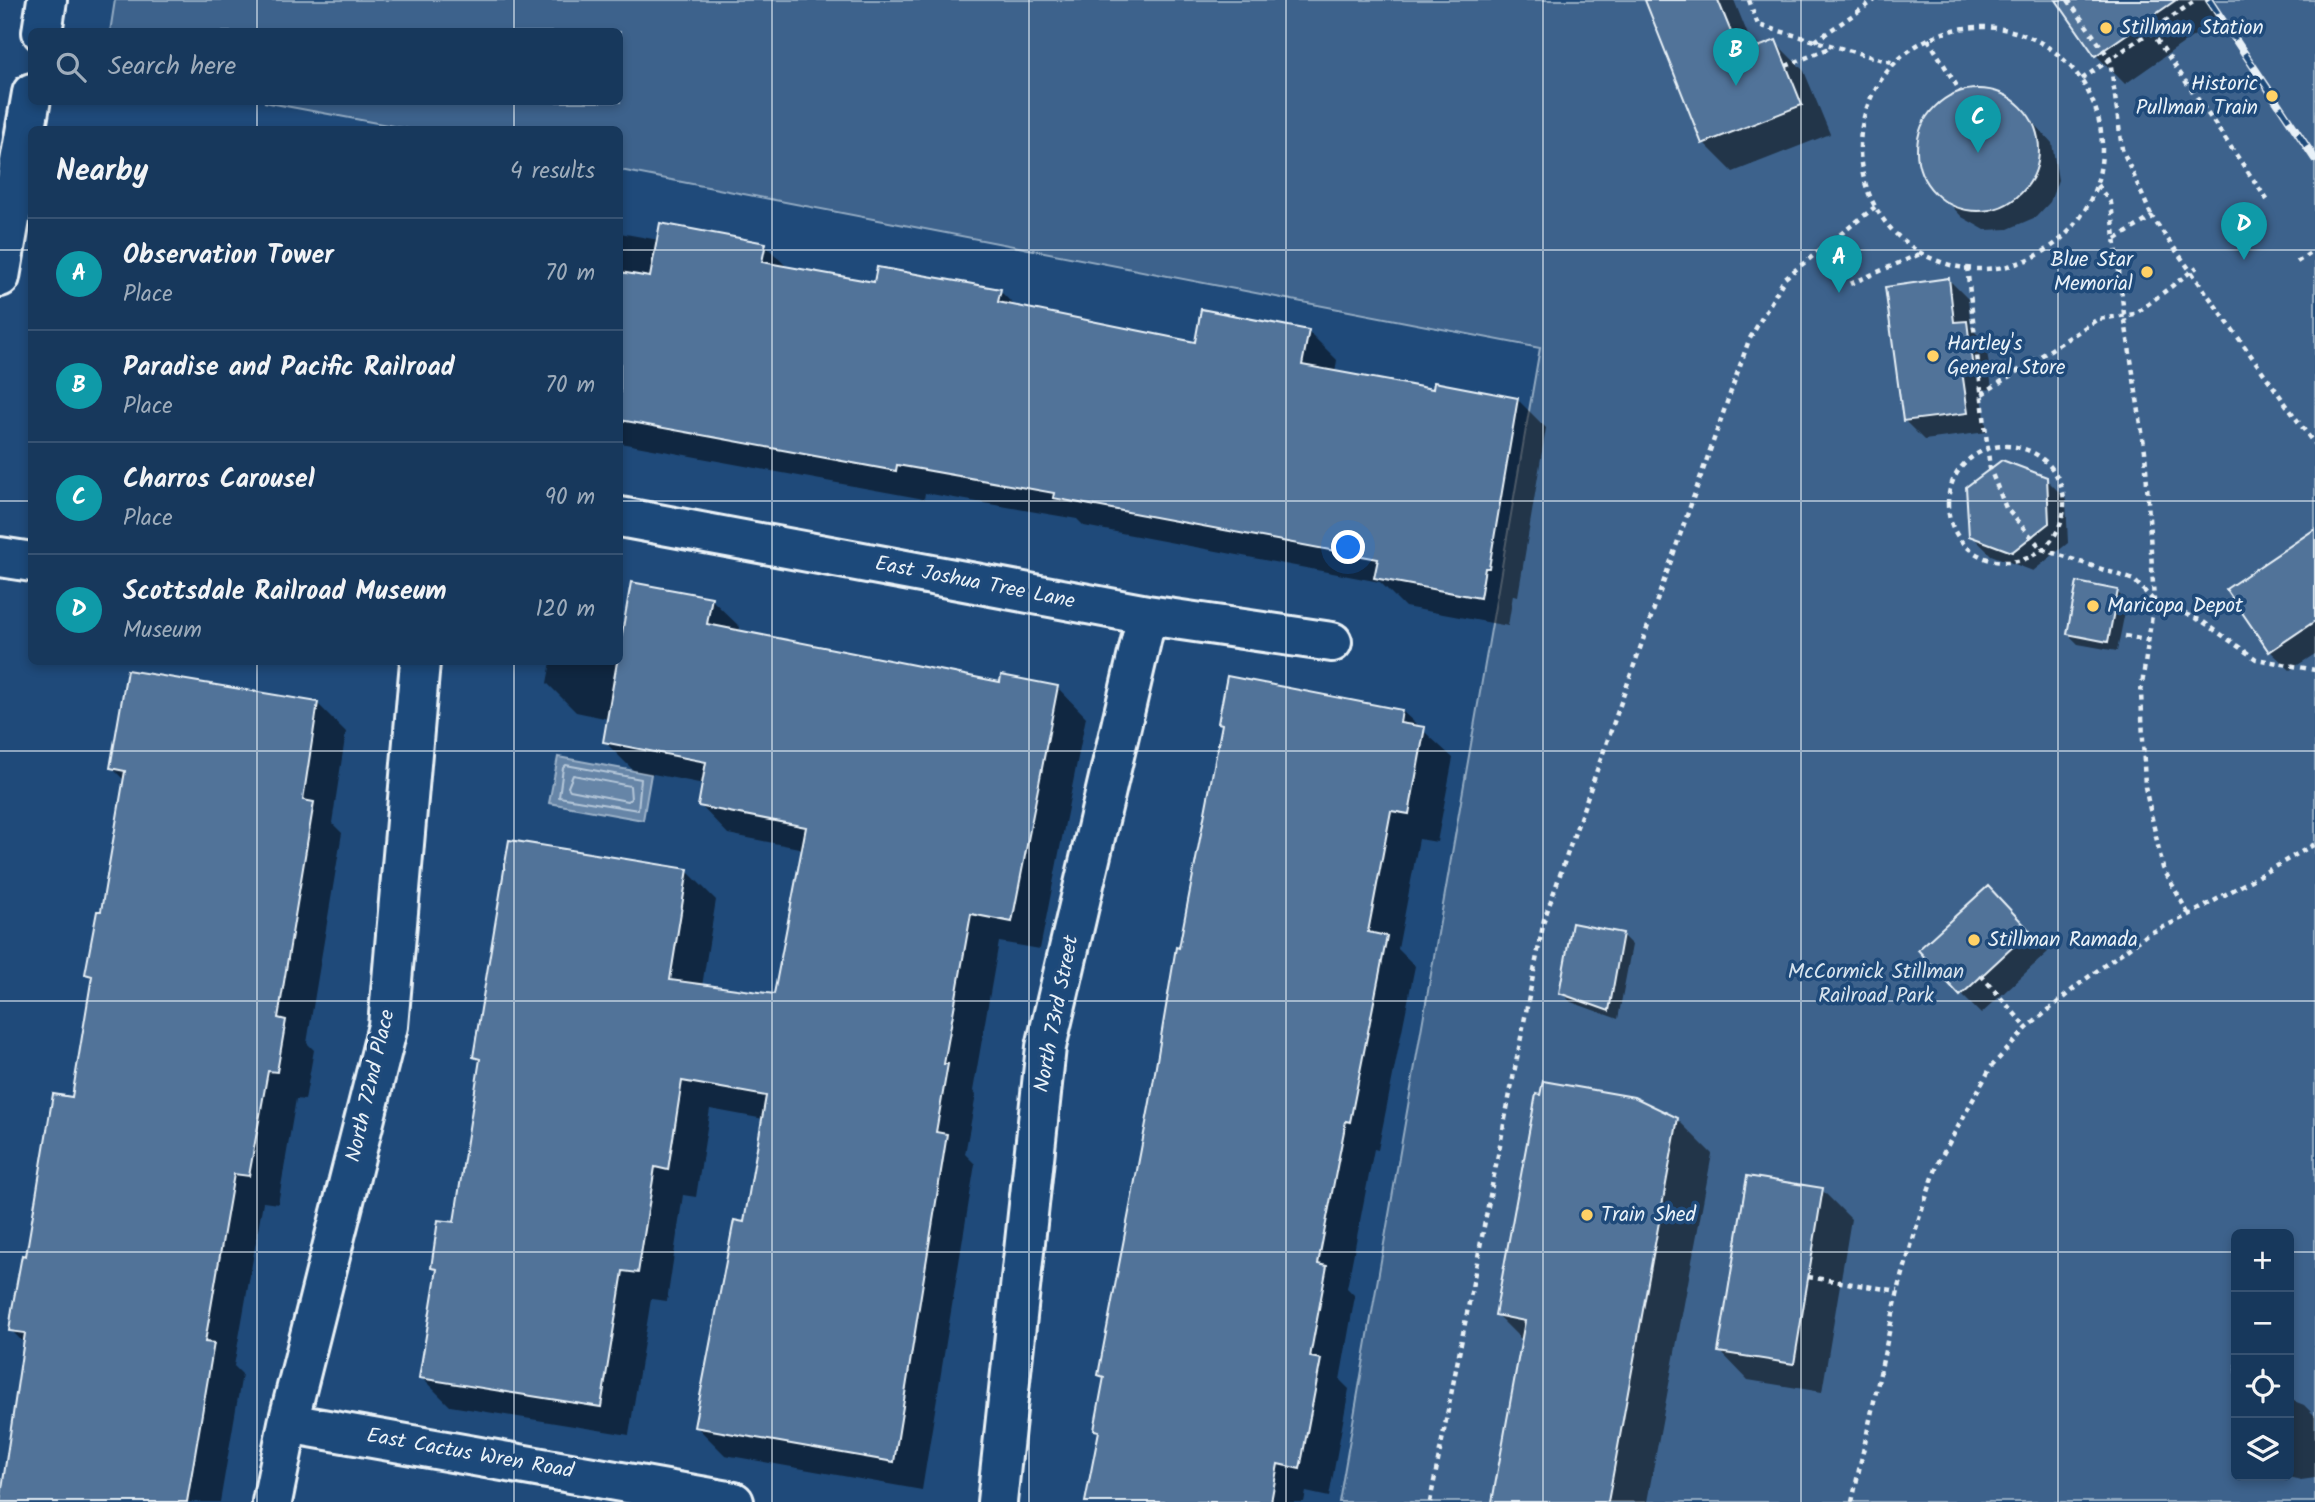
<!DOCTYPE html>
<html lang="en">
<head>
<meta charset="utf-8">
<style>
	:root { --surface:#17385c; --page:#244365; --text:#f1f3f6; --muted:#9eacbb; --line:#365272; --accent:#d6ab8b }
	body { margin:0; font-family:Kalam,sans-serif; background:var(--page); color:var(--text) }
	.controls { position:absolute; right:21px; bottom:21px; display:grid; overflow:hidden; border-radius:10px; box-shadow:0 4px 10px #0003 }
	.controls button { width:63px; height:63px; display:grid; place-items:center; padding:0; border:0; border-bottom:2px solid var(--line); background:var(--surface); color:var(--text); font:35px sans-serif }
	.you { position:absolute; left:1349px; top:548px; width:24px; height:24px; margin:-18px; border:5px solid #fff; border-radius:50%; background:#1a73e8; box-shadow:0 0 0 10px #1a73e833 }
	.badge { display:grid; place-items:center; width:46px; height:46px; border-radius:50%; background:var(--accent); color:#fff; font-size:23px; font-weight:700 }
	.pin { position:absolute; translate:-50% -58px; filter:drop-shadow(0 2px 4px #0008) }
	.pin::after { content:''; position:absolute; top:37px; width:24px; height:21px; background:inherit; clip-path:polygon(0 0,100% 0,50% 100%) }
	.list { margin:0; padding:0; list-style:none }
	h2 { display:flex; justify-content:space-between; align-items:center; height:91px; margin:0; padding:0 28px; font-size:30px }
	h2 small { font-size:23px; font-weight:400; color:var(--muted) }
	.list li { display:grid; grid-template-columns:46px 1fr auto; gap:21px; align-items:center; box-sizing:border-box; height:112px; padding:0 28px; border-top:2px solid var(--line) }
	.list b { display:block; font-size:26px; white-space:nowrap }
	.list p { margin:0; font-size:23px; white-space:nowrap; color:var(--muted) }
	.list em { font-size:23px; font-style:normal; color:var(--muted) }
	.icon { flex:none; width:38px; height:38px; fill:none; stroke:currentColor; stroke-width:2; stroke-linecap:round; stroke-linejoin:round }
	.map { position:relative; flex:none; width:2315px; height:1502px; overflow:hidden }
	.search { position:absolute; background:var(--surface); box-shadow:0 4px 10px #0003; left:28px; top:28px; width:595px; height:77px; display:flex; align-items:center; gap:18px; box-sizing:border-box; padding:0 24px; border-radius:10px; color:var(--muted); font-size:26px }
	.panel { position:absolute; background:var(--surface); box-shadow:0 4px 10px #0003; left:28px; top:126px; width:595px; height:539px; border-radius:10px }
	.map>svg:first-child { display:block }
	.green { fill:#3c628c; stroke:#92aac2; stroke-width:2; fill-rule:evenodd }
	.water { fill:#6685a7; stroke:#9ab0c7; stroke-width:2 }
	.shadow { fill:#0007 }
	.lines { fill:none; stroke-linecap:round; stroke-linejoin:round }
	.shore { stroke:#b4c6d8; stroke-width:2 }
	.building { fill:#517399; stroke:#e8f1f8; stroke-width:2 }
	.minor-casing { stroke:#e8f1f8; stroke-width:44 }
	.major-casing { stroke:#e8f1f8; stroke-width:44 }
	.path { stroke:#e8f1f8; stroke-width:4.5; stroke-dasharray:5 5; stroke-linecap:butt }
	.minor { stroke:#1f4a7a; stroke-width:38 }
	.major { stroke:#1f4a7a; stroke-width:38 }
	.rail-casing { stroke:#e8f1f8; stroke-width:8 }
	.rail { stroke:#1f4a7a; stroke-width:5; stroke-dasharray:16; stroke-linecap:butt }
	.grid { fill:none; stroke:#e8f1f8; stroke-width:2; stroke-opacity:0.55 }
	.poi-dot { fill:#ffd166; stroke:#1f4a7a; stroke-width:2.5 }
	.labels { text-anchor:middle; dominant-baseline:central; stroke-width:7; stroke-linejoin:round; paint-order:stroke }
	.poi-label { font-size:21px; fill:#e8f1f8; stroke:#1f4a7a; text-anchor:start }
	.street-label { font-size:21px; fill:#e8f1f8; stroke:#1f4a7a }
	.park-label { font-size:21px; fill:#d7e3ed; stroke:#1f4a7a }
</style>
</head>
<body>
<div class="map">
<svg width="2315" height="1502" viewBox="0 0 2315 1502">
	<rect width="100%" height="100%" fill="#1f4a7a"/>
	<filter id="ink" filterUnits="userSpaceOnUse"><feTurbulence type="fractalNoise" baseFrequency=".0143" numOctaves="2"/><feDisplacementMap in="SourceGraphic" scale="14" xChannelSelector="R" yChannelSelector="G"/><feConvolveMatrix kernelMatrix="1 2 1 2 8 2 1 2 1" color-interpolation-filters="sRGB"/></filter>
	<g filter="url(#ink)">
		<!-- green -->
		<path class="green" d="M115,0H2315V1502H1339L1540,348L620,170V130L409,129L264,102H620V32H110ZM2236,1234H2289V1476H2236Z"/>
		<!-- water -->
		<path class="water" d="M558,757L651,774L643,820L549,803Z"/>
		<!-- shadow -->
		<path class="shadow" d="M1646,0H1734L1754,50L1775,42L1804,71L1830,134L1733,172L1704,143Z
			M2058,0H2205L2218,19L2125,84L2096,55Z
			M1968,91L1994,92L2019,106L2052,143L2058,180L2050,202L2036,217L2008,229L1985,230L1962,217L1928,181L1922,169L1920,137L1928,117L1938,106Z
			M620,233L659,240L765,245L788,268L876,284L1000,291L1017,308L1196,345L1308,331L1337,360L1335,373L1434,391L1517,399L1546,428L1518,596L1513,595L1508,626L1405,607L1380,582L1084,526L1077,519L925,493L924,499L620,443Z
			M1948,279L1968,299L1971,328L1986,343L1992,389L1981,390L1987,432L1924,440L1904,420Z
			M2046,479L2066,499L2068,543L2033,571L1991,555L1971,535Z
			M2315,531V654L2290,670L2270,651Z
			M2117,592L2127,602L2117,651L2078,644L2068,634Z
			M711,599L740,627L739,632L1002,684L1058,688L1086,717L1040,949L999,942L973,1091L976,1095L965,1154L975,1164L922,1490L725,1455L696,1426L746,1224L764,1119L710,1109L696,1197L683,1195L667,1301L651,1299L629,1435L450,1406L421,1377L438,1273L433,1267L455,1224L481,1063L475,1057L687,871L716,900L702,986L776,996L804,849L728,834L700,805L704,784L633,770L604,741L609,719L576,712L547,683L551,662H620V638Z
			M317,703L346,732L332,823L342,833L307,1043L314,1050L305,1100L296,1099L278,1204L263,1202L234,1366L242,1374L220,1502H0L25,1344L11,1330L28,1258L73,1098L93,980L87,974L103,913L125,781L112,768Z
			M1402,711L1453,758L1437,842L1419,839L1398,949L1415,966L1378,1150L1374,1149L1347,1288L1355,1296L1340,1380L1349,1389L1329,1497L1306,1492L1304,1502H1087L1100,1434L1096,1429L1105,1380L1100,1375L1224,726L1220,722Z
			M2007,908L2048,952L1981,1014L1961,994Z
			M1622,935L1632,945L1618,1019L1571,1002L1561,992Z
			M1677,1119L1712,1154L1647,1502H1494L1523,1341L1497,1315Z
			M1822,1190L1851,1219L1822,1392L1748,1380L1720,1351Z
			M2289,1399L2304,1405L2315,1416V1478L2301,1480L2284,1476H2289Z"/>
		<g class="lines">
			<!-- shore -->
			<path class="shore" d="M566,765L641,779L638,810L559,797L563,768Z
				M573,775L630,786L631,799L627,801L570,790L568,787Z"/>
		</g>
		<!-- building -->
		<path class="building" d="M1645,0H1718L1740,54L1776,40L1802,105L1702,144Z
			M2056,0H2176L2095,56Z
			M1917 150a61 61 0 1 1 122 0a61 61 0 1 1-122 0Z
			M660,223L766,243L762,262L874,282L877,267L1001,289L998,302L1195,342L1201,309L1309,330L1302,365L1433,389L1434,382L1518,398L1489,568H1485L1480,598L1374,578L1378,559L1053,498L1054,493L897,465L896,471L620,420V272L650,277Z
			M1949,278L1954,322L1967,321L1973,370L1962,371L1968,413L1903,421L1885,287Z
			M2002,460L2047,477L2049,523L2012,552L1969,536L1966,487Z
			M2315,529V621L2269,652L2226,589Z
			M631,582L712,597L707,624L1000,682L1001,675L1058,686L1012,922L971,914L944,1064H948L936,1132L947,1134L894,1462L694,1427L734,1220L744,1222L766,1096L682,1081L668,1170L655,1167L638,1273L623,1271L601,1407L419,1378L437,1269L431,1268L438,1220L454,1222L480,1059L473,1057L509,840L688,869L670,980L774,994L806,827L698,806L706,762L603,742Z
			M2077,582L2118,590L2108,642L2067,634Z
			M127,670L318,702L303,800L314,802L278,1018L286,1020L277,1072L268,1071L249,1176L234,1174L205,1342L214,1343L187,1502H0L25,1333L9,1331L12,1309L22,1255L26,1256L53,1094L72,1097L92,976L85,974L97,911H101L125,771L110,768Z
			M1227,676L1402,710L1400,723L1425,727L1409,814L1391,811L1368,932L1387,936L1350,1122L1346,1121L1318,1264L1327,1266L1310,1357L1321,1359L1300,1469L1278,1464L1271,1502H1085L1099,1431L1094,1430L1104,1377L1098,1375L1150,1102L1176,947L1179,948L1222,724L1218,723Z
			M1988,886L2030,931L1960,996L1918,950Z
			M1572,923L1623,933L1609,1011L1559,993Z
			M1543,1081L1634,1097L1678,1118L1608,1502H1492L1525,1321L1495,1315L1536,1094L1540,1095Z
			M1747,1176L1823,1188L1794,1364L1718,1352Z"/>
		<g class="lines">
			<defs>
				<path id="minor" d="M620,517L1147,615L1332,642
					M0,557L32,562
					M288,1423L734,1502
					M272,1502L288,1423L388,1026L420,662
					M997,1502L1046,1047L1147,615"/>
				<path id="major" d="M42,32L47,0
					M0,277L32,93"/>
			</defs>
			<!-- minor casing -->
			<use href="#minor" class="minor-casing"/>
			<!-- major casing -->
			<use href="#major" class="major-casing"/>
			<!-- path -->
			<path class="path" d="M1749,0L1758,25L1894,63
				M2068,0L2110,59L2122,149L2152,217
				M1860 148a121 121 0 1 1 242 0a121 121 0 1 1-242 0Z
				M2151,31L2270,204
				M1928,39L1960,91
				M1815,41L1875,0
				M1786,66L1832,47
				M2082,79L2196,0
				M2097,185L2111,203L2124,314L2145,451L2154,601L2141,692L2145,787L2163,868L2189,915
				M2116,239L2152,217L2315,445
				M2297,262L2315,250
				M1967,267L1990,469L2006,508L2042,549L2134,580L2154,601L2202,621L2256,659L2315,670
				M1850,284L1922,253
				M1982,394L2098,319L2135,314L2197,267
				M1948 504a58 58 0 1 1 116 0a58 58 0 1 1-116 0Z
				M2125,636L2149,641
				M1981,975L2027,1028
				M1808,1277L1898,1291
				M1430,1502L1544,920L1749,340L1785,278L1875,207
				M1852,1502L1898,1291L1920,1215L1938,1163L1991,1067L2027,1028L2083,981L2146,935L2189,915L2315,844"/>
			<!-- minor -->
			<use href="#minor" class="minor"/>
			<!-- major -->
			<use href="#major" class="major"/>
			<defs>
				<path id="rail" d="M2209,0L2315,159"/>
			</defs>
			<!-- rail casing -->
			<use href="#rail" class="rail-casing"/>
			<!-- rail -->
			<use href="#rail" class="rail"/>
		</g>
	</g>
	<!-- grid -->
	<path class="grid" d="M257,0V32M514,0V32M772,0V1502M1029,0V1502M1286,0V1502M1543,0V1502M1801,0V1502M2058,0V1502M257,102V130M514,102V130M0,250H32M620,250H2315M0,501H32M620,501H2315M257,662V1502M514,662V1502M0,751H2315M0,1001H2315M0,1252H2236M2289,1252H2315"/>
	<!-- markers -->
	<g class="poi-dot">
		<circle cx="2106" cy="28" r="7"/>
		<circle cx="2272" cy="96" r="7"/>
		<circle cx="2147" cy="272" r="7"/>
		<circle cx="1933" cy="356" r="7"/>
		<circle cx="2093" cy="606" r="7"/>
		<circle cx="1974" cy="940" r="7"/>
		<circle cx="1587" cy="1215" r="7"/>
	</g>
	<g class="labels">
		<!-- poi labels -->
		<g class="poi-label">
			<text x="2120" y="28">Stillman Station</text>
			<text x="2258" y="84" text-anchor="end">Historic<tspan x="2258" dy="24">Pullman Train</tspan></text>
			<text x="2133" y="260" text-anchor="end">Blue Star<tspan x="2133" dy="24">Memorial</tspan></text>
			<text x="1947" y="344">Hartley's<tspan x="1947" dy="24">General Store</tspan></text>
			<text x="2107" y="606">Maricopa Depot</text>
			<text x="1988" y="940">Stillman Ramada</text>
			<text x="1601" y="1215">Train Shed</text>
		</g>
		<!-- street labels -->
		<g class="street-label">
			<text transform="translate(975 583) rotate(11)">East Joshua Tree Lane</text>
			<text transform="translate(1057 1014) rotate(-79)">North 73rd Street</text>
			<text transform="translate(371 1086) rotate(-77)">North 72nd Place</text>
			<text transform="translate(470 1454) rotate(10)">East Cactus Wren Road</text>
		</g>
		<!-- park labels -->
		<g class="park-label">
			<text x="1876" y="972">McCormick Stillman<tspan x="1876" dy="24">Railroad Park</tspan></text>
		</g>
	</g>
</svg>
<div class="controls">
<button>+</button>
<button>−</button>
<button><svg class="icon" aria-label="locate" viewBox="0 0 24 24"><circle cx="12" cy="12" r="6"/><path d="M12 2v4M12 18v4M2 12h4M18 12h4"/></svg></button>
<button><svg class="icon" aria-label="layers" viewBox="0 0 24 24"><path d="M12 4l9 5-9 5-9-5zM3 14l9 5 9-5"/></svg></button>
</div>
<div class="you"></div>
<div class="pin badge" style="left:1839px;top:293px;background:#0f9aa8">A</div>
<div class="pin badge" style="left:1736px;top:86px;background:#0f9aa8">B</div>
<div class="pin badge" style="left:1978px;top:153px;background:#0f9aa8">C</div>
<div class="pin badge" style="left:2244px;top:260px;background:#0f9aa8">D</div>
<div class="search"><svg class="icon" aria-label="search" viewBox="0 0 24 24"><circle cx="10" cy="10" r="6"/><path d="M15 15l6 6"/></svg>Search here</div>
<section class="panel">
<h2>Nearby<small>4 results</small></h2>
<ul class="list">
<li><span class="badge" style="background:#0f9aa8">A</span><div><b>Observation Tower</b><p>Place</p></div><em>70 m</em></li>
<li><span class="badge" style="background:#0f9aa8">B</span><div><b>Paradise and Pacific Railroad</b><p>Place</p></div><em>70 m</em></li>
<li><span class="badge" style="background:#0f9aa8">C</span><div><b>Charros Carousel</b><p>Place</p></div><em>90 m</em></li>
<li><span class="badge" style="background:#0f9aa8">D</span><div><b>Scottsdale Railroad Museum</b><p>Museum</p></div><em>120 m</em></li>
</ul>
</section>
</div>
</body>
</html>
